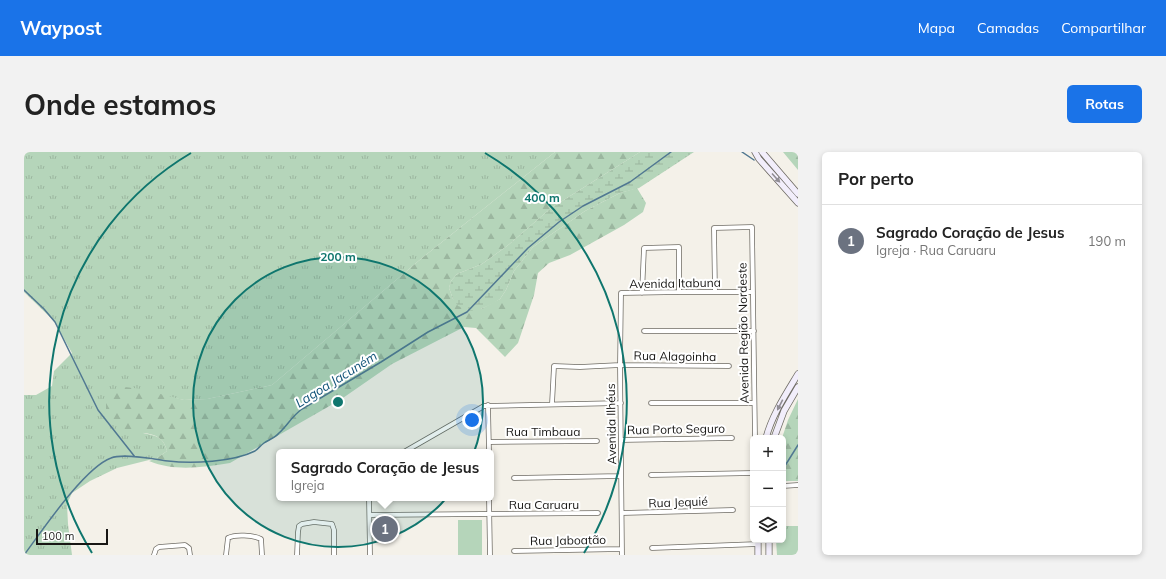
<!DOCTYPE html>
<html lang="pt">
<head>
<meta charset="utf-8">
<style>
	:root { --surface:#fff; --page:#f2f2f2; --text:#222; --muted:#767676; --line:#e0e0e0; --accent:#1a73e8 }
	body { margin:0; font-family:Mulish,sans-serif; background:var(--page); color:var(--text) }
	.controls { position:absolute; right:12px; bottom:12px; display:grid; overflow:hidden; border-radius:6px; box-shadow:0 2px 6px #0003 }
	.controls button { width:36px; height:36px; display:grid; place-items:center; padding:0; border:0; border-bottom:1px solid var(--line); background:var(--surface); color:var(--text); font:20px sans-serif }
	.scale { position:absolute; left:12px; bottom:10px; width:72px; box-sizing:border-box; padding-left:4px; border:2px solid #181715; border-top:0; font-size:11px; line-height:14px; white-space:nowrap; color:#181715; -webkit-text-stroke:3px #fff; paint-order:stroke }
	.you { position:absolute; left:448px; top:268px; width:14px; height:14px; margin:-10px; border:3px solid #fff; border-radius:50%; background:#1a73e8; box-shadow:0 0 0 6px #1a73e833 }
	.badge { display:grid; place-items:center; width:26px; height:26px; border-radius:50%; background:var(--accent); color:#fff; font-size:13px; font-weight:700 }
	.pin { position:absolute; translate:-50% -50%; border:2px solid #fff; box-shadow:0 1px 4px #0006 }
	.popup { position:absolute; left:252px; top:297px; width:218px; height:52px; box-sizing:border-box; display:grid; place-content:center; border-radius:6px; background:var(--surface); filter:drop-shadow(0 1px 3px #0005); font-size:13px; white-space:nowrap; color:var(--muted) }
	.popup b { font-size:15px; color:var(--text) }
	.popup::after { content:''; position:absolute; left:50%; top:100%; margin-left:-8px; border:8px solid transparent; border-top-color:var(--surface) }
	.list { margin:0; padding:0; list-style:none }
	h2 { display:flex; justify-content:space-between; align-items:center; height:52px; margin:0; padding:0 16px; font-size:17px }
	h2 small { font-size:13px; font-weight:400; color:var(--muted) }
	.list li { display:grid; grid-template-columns:26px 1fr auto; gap:12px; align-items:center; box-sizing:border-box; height:72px; padding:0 16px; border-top:1px solid var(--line) }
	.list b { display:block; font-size:15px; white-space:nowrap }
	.list p { margin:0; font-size:13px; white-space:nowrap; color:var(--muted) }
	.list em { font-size:13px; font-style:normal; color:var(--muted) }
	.icon { flex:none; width:22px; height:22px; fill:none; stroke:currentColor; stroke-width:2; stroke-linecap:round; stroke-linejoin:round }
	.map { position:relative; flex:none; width:774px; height:403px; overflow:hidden; border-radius:6px }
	header { display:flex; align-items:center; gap:24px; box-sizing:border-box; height:56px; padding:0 20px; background:var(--accent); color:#fff }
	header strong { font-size:19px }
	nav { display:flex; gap:22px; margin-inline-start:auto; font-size:14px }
	.intro { display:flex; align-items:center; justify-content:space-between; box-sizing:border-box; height:96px; padding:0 24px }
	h1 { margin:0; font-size:28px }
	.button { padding:10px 18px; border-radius:6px; background:var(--accent); color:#fff; font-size:14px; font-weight:700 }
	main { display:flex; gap:24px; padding:0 24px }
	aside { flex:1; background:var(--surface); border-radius:6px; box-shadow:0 2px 6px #0003 }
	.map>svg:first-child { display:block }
	.grass { fill:url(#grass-tufts) }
	.forest { fill:url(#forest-firs) }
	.wetland { fill:url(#wetland-marsh) }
	.pitch { fill:#b5d5ba }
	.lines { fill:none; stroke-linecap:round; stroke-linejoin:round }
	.stream { stroke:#517892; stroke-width:1.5 }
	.street-casing { stroke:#6f6c65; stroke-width:5.5 }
	.secondary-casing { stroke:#6f6c65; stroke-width:7 }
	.street { stroke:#fff; stroke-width:4 }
	.secondary { stroke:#f2eefb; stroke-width:5.5 }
	.oneway { fill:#908d94 }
	.ring { fill:none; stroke:#0f766e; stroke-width:2 }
	.labels { text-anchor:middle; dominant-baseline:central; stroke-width:4; stroke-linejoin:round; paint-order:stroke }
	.street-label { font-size:12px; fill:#181715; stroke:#fff }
	.water-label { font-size:13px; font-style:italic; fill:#115379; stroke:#fff }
	.centre { fill:#0f766e; stroke:#fff; stroke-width:2 }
	.ring-label { font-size:12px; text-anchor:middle; font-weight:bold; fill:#0f766e; stroke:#fff; stroke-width:4; stroke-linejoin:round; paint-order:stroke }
</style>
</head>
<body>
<header>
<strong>Waypost</strong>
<nav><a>Mapa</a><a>Camadas</a><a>Compartilhar</a></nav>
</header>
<div class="intro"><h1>Onde estamos</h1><a class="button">Rotas</a></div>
<main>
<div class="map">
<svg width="774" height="403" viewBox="0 0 774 403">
	<defs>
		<pattern id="grass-tufts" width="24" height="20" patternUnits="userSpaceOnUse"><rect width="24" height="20" fill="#b5d5ba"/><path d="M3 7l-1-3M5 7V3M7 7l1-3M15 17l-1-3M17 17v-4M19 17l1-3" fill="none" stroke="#9bb69f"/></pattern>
		<pattern id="forest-firs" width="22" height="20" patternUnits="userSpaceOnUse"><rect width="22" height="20" fill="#b5d5ba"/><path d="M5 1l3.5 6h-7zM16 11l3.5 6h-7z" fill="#9bb69f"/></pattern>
		<pattern id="wetland-marsh" width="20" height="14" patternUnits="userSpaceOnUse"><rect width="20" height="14" fill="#b5d5ba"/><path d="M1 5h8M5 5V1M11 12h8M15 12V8" fill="none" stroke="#9bb69f"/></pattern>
	</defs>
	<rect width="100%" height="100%" fill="#f4f1e9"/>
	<!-- grass -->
	<path class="grass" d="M0,0H531L398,106L248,233L183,247L160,248L140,244L119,281C132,284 139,284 143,299L133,306L93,316L66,329L48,341L43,352L44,372L48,403H0V243H12L28,234L30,219L48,201L30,169L0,140Z
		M759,374H774V403H753L752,388H759Z"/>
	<!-- forest -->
	<path class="forest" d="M531,0H616L527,56L483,94L458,112L433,122L427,129L425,136L429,147L457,157L476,147L482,138L490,119L509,95L561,59L596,41L613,36L622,51L619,60L600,73L546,103L525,111L514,121L510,143L494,191L481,205L452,176L440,175L368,212L316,248L206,311C179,315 152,320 125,309L133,306L143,299C138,277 118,283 101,278C94,276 87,266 82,261V248L89,239L101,235L117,237L160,248L183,247L248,233L398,106Z
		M759,0H774V18Z
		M774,247V329H759V286H758L764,268Z"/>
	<!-- wetland -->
	<path class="wetland" d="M616,0H670L615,36L596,41L561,59L509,95L490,119L482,138L476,147L470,151L457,157L447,159L434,154L429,147L425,136L427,129L433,122L458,112L483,94L527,56Z"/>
	<!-- pitch -->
	<path class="pitch" d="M434,368H458V403H434Z
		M759,380H774V398H757V388H759Z"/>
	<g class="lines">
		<!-- stream -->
		<path class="stream" d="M718,0L730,8
			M0,138L20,157L31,170L74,258L111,305
			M759,317L774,293
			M0,403C18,379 60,316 87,306C99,301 130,307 144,309C168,312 209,310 231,299C234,297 236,294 240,291C244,288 251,286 255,281C264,273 267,265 278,257L357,210L404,180L443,160L504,96L535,70L559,54L606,30L647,0"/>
		<defs>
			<path id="street" d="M691,140L690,76L728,75L731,286
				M618,141L620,96L655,95V140
				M620,179H730
				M627,251H730
				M528,252L530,214L556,215L596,213L705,214
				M464,253L465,300
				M597,288L708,286
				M465,290L573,289
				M380,300L460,254L597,251
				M627,323L729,321
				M490,326L597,324
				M759,334L774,333
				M345,346L346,403
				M465,346L466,403
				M598,361L709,358
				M346,363L574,361
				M628,396L734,392
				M490,399L598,397
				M130,403L132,397L135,395L161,393L165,396L166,403
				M202,403L204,386C211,382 229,383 237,387L238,403
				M273,403L274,380L275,374L278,372L290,370L308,372L310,378V403
				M598,403L596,213L597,141L655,140H729"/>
			<path id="secondary" d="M731,0L735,7L774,51
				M738,0L774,42
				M742,286C748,263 762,242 774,222
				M750,286L760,259L774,235
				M734,403V388
				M745,403V388"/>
		</defs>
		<!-- street casing -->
		<use href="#street" class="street-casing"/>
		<!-- secondary casing -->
		<use href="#secondary" class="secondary-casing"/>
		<!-- street -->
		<use href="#street" class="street"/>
		<!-- secondary -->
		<use href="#secondary" class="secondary"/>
	</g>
	<!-- one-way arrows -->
	<defs><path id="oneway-solid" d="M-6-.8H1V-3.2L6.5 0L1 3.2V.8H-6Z"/></defs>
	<g class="oneway">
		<use href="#oneway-solid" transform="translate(752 26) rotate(48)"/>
		<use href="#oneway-solid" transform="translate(756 253) rotate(117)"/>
	</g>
	<!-- distance rings -->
	<circle cx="314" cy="250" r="145" fill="#0f766e" fill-opacity=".12"/>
	<g class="ring">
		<circle cx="314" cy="250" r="145"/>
		<path d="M68 401A289 289 0 0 1 167 1M461 1A289 289 0 0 1 560 401"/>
	</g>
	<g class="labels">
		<!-- street labels -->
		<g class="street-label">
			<text transform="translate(651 131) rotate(-1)">Avenida Itabuna</text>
			<text transform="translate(719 181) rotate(-91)">Avenida Região Nordeste</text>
			<text transform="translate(651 204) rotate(1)">Rua Alagoinha</text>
			<text transform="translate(587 272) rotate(-91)">Avenida Ilhéus</text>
			<text transform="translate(652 277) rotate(-1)">Rua Porto Seguro</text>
			<text x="519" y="279">Rua Timbaua</text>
			<text transform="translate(654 350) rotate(-2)">Rua Jequié</text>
			<text x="520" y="352">Rua Caruaru</text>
			<text transform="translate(544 388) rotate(-1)">Rua Jaboatão</text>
		</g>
		<!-- water labels -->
		<g class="water-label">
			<text transform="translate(312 227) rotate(-32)">Lagoa Jacuném</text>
		</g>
	</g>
	<circle cx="314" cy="250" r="6" class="centre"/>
	<g class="ring-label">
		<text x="518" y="50">400 m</text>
		<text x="314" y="109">200 m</text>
	</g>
</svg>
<div class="controls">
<button>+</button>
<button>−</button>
<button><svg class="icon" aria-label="layers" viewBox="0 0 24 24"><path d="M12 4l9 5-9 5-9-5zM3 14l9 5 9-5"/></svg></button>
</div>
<div class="scale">100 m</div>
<div class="you"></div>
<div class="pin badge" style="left:361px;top:377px;background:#6b7280">1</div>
<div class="popup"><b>Sagrado Coração de Jesus</b>Igreja</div>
</div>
<aside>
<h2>Por perto<small></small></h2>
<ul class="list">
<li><span class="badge" style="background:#6b7280">1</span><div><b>Sagrado Coração de Jesus</b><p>Igreja · Rua Caruaru</p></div><em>190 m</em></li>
</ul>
</aside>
</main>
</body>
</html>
